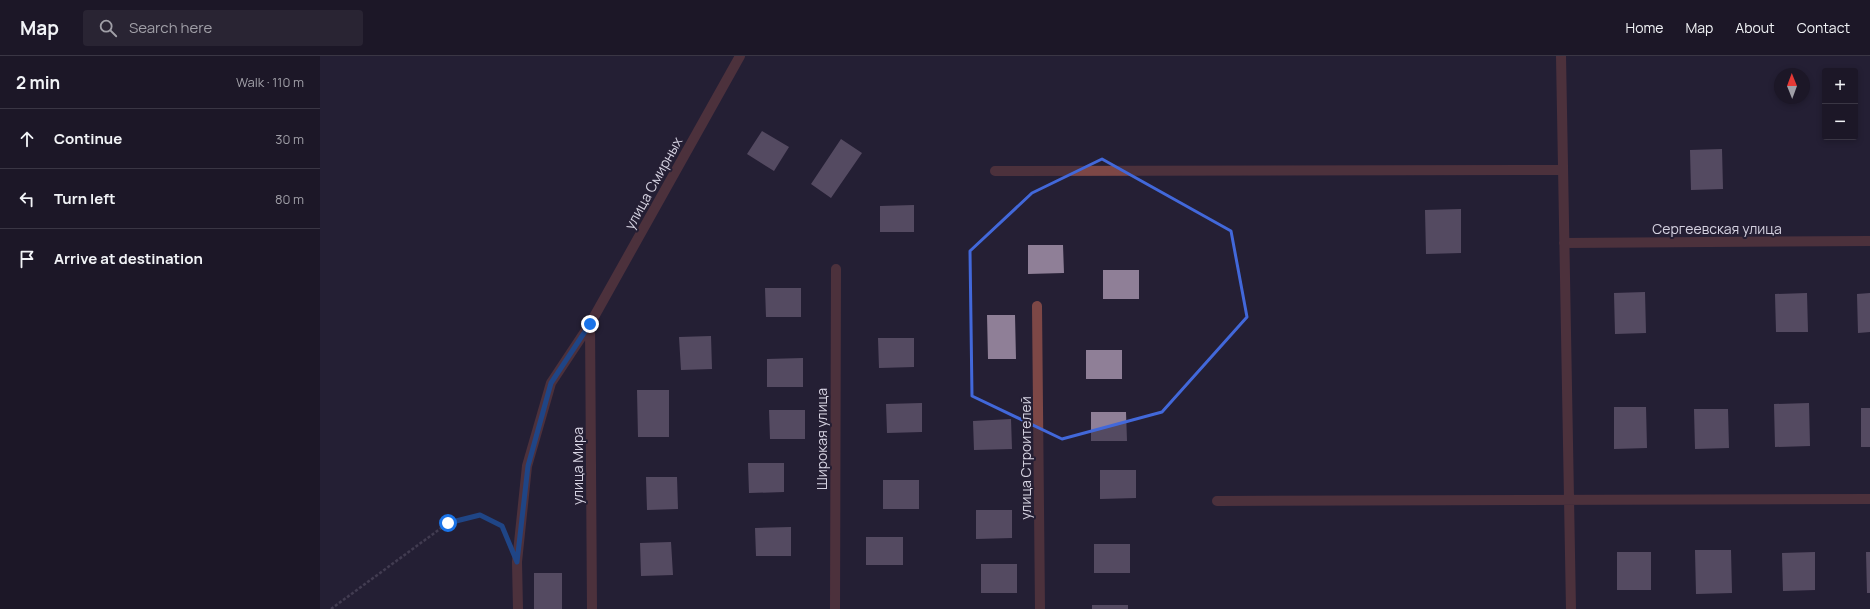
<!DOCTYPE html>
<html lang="en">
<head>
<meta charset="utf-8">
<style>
	:root { --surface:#1c1727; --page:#292433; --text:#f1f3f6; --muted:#a09fa7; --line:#3a3644 }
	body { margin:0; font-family:Manrope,sans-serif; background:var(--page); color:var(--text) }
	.controls { position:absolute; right:12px; top:12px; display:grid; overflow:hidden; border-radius:4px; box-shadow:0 2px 6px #0003 }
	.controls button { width:36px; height:36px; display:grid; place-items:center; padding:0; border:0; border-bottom:1px solid var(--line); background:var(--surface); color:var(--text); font:20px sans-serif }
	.compass { position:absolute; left:1454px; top:12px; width:36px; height:36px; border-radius:50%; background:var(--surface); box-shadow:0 2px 6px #0003; rotate:359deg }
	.stop { position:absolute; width:12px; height:12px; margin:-9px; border:3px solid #1a73e8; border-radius:50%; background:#fff }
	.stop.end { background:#1a73e8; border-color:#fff; box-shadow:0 1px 4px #0008 }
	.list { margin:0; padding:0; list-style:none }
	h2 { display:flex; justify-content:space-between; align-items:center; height:52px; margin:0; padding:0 16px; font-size:17px }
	h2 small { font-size:13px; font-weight:400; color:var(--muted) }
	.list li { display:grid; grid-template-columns:26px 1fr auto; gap:12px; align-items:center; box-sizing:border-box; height:60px; padding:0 16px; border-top:1px solid var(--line) }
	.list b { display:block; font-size:15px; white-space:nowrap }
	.list em { font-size:13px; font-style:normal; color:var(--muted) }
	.icon { flex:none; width:22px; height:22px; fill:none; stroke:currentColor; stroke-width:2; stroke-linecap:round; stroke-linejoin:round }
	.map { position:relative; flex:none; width:1550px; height:553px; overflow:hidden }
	header { display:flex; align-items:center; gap:24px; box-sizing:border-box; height:56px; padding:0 20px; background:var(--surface); border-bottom:1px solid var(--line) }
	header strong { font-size:19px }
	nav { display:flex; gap:22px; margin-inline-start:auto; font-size:14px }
	.search { width:280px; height:36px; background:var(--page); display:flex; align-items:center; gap:10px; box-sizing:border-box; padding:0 14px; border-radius:4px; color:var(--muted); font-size:15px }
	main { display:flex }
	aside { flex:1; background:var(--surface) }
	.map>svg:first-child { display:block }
	.building { fill:#8f7f97 }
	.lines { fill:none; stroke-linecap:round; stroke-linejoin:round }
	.path { stroke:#666173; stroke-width:2.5; stroke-dasharray:3 2; stroke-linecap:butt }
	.minor { stroke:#7d4746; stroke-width:10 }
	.route { stroke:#1a73e8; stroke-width:5 }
	.marked { fill:none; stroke:#4268da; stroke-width:3; stroke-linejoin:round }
	.labels { text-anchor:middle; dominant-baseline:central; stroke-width:4; stroke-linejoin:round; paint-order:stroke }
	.street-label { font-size:14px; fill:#d5d2e1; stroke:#251f34 }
</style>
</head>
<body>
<header>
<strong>Map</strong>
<div class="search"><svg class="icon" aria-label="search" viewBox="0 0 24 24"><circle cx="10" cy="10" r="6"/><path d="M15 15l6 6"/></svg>Search here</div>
<nav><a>Home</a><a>Map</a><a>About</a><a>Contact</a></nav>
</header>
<main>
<aside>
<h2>2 min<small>Walk · 110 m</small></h2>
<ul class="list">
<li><svg class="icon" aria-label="ahead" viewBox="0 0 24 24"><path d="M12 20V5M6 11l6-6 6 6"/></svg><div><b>Continue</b></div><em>30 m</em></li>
<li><svg class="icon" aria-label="left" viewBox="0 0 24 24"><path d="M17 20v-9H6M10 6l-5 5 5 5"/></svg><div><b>Turn left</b></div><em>80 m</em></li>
<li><svg class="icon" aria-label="arrive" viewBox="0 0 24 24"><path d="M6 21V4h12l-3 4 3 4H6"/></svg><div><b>Arrive at destination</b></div></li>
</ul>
</aside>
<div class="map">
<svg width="1550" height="553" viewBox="0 0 1550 553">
	<rect width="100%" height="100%" fill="#251f34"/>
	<!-- building -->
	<path class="building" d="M442,75L469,91L454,115L427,98Z
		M521,83L542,97L511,142L491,128Z
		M1402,93L1403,133L1371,134L1370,94Z
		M594,149V176H560V150Z
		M1141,153V197L1106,198L1105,154Z
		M708,189H743L744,217L708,218Z
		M783,214H819V243H783Z
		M445,232H481V261H446Z
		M1325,236L1326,277L1295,278L1294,237Z
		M1487,237L1488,276H1456L1455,238Z
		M1550,237V276L1538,277L1537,238Z
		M667,259H695L696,303H668Z
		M391,280L392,313L361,314L359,281Z
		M558,282H594V311L559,312Z
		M766,294H802V323H766Z
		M483,302V331H447V303Z
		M317,334H349V381H318Z
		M602,347V376L567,377L566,348Z
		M1489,347L1490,390L1455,391L1454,348Z
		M1294,351H1326L1327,392L1294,393Z
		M1541,352H1550V391H1541Z
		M1374,353H1408L1409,392L1375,393Z
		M449,354H485V383H450Z
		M771,356H806L807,385H771Z
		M691,363L692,393L654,394L653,365Z
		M428,407H464V436L429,437Z
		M780,414H816V442L780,443Z
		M326,421H357L358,453L327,454Z
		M563,424H599V453H563Z
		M656,454H692V482L656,483Z
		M471,471V500H436L435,472Z
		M546,481H583V509H546Z
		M351,486L353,519L321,520L320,487Z
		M774,488H810V517H774Z
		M1375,494H1411L1412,537L1376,538Z
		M1297,496H1331V534H1297Z
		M1495,496V534L1463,535L1462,497Z
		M1546,496H1550V537H1547Z
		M661,508H697V537H661Z
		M214,517H242V553H214Z
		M772,549H808V553H772Z"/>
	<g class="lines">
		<!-- path -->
		<path class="path" d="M11,553L128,467L160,459L182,470L183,473"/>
		<!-- minor -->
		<path class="minor" d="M1241,0L1251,553
			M675,115L1243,114
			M1244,187L1550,185
			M717,250L720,553
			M270,268L272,553
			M897,445L1550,443
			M198,553L197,506L207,410L231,327L270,268L420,0
			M515,553L516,213"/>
	</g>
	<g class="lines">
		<!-- route -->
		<path class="route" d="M128,467L160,459L182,470L197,506L208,410L231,327L270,268"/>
	</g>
	<!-- marked area -->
	<path d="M0 0H1550V553H0ZM782,103L911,175L927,261L842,356L742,383L652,340L650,195L712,137Z" fill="#251f34" fill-opacity=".55" fill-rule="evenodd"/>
	<path class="marked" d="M782,103L911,175L927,261L842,356L742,383L652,340L650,195L712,137Z"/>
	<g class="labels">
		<!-- street labels -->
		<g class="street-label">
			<text transform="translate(333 127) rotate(-61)">улица Смирных</text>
			<text x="1397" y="172">Сергеевская улица</text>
			<text transform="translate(501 383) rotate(-90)">Широкая улица</text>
			<text transform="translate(705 402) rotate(-90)">улица Строителей</text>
			<text transform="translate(257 410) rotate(-90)">улица Мира</text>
		</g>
	</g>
</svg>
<div class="controls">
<button>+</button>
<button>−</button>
</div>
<svg class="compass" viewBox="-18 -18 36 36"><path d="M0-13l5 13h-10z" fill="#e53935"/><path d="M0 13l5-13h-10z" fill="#a09fa7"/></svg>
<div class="stop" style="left:128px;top:467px"></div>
<div class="stop end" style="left:270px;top:268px"></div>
</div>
</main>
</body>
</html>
